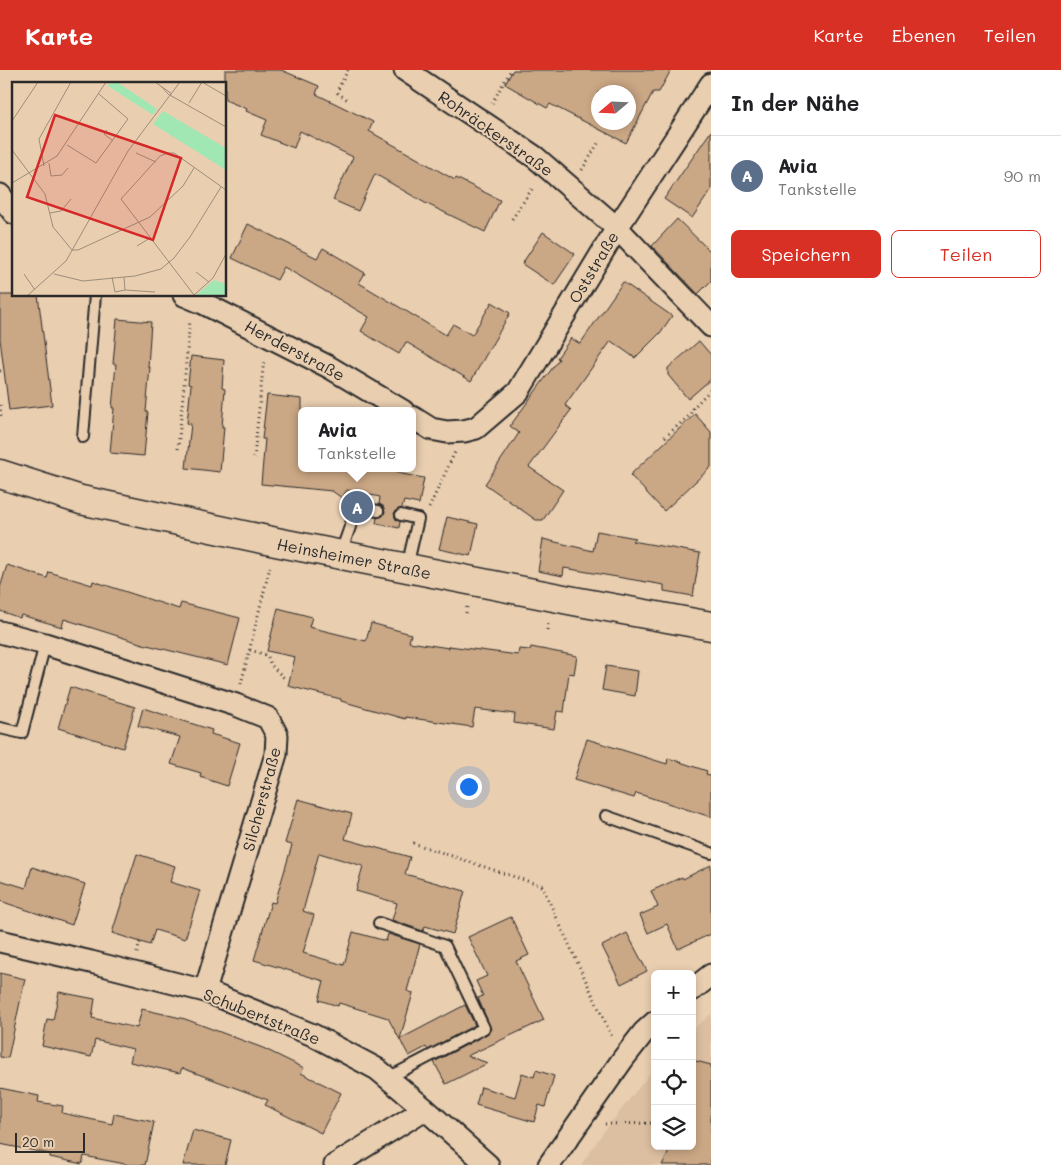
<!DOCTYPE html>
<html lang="de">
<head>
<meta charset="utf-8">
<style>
	:root { --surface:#fff; --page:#f2f2f2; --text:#202124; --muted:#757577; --line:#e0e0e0; --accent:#d93025 }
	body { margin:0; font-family:Mali,sans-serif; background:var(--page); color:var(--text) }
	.controls { position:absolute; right:15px; bottom:15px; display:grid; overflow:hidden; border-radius:8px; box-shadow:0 2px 8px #0003 }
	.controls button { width:45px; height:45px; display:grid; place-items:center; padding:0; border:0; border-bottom:1px solid var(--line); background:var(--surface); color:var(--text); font:25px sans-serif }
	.compass { position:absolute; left:591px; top:15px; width:45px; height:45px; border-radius:50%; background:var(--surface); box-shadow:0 2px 8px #0003; rotate:251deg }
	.scale { position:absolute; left:15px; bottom:12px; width:70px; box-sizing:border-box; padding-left:5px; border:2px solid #2b2b2b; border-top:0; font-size:14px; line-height:18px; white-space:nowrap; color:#2b2b2b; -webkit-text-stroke:4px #e9ceb0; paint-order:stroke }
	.you { position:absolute; left:468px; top:716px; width:18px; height:18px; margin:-12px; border:4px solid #fff; border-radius:50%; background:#1a73e8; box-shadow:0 0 0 8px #1a73e833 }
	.badge { display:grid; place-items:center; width:32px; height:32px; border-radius:50%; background:var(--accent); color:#fff; font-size:16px; font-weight:700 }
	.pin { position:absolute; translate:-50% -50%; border:2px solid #fff; box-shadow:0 1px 5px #0006 }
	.popup { position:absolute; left:298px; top:337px; width:118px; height:65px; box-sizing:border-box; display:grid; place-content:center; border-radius:8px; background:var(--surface); filter:drop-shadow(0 1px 4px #0005); font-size:16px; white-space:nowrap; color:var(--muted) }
	.popup b { font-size:19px; color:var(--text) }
	.popup::after { content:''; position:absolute; left:50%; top:100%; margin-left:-10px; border:10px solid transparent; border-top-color:var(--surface) }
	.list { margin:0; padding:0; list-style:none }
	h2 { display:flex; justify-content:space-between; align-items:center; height:65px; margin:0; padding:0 20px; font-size:21px }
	h2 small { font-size:16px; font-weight:400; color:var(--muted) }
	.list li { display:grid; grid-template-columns:32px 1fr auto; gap:15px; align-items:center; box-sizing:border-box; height:80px; padding:0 20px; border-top:1px solid var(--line) }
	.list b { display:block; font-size:19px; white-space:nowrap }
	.list p { margin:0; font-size:16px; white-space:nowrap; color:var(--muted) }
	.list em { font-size:16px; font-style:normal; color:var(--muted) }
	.actions { display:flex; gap:10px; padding:15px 20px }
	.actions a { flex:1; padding:11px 0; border:1px solid var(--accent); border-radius:8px; text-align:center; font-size:18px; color:var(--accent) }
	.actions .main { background:var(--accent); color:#fff }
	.icon { flex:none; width:28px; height:28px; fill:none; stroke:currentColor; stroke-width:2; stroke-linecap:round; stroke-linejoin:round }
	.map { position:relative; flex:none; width:711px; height:1095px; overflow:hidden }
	header { display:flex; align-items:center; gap:30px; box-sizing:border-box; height:70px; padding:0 25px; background:var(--accent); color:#fff }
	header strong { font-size:24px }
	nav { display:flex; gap:28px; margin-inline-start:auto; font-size:18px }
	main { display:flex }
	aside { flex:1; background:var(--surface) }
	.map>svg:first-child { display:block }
	.built { fill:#dcbfa1 }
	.building { fill:#caa785; stroke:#2b2b2b; fill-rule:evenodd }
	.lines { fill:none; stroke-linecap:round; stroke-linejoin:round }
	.lane-casing { stroke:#2b2b2b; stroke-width:14 }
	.street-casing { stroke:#2b2b2b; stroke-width:25 }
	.secondary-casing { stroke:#2b2b2b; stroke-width:31 }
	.path { stroke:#2b2b2b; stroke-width:3; stroke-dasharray:1 4; stroke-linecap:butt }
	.lane { stroke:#e9ceb0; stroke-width:10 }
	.street { stroke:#e9ceb0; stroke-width:21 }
	.secondary { stroke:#e9ceb0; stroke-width:28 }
	.labels { text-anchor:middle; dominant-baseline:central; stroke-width:4; stroke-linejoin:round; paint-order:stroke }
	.street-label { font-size:16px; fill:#2b2b2b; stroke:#e9ceb0 }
	.inset-road { fill:none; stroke:#9d8d7b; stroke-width:1 }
	.view { fill:#d62828; fill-opacity:0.15; stroke:#d62828; stroke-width:2.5 }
	.inset-edge { fill:none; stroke:#2b2b2b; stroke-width:2.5 }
</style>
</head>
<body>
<header>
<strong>Karte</strong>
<nav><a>Karte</a><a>Ebenen</a><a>Teilen</a></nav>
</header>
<main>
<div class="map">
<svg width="711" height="1095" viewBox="0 0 711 1095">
	<rect width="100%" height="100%" fill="#e9ceb0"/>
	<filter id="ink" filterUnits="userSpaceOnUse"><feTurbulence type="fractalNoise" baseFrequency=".02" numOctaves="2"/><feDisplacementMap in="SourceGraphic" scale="10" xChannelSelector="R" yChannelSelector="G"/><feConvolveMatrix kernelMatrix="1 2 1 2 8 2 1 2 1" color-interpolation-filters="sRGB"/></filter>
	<g filter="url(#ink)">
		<!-- built -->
		<path class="built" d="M711,944V1095H581L602,1064L655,997V1076H692V960Z"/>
		<!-- building -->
		<path class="building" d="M225,0H281L319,16L316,24L373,52L369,61L455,110L456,108L500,130L485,162L425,133L375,104L358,141L333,130L353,87L300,61L294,78L261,65L267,50L246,41L247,39L225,30Z
			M513,0H671L659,22H653L626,73L550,34L547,38L505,14ZM598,22H628V52H598Z
			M711,61V120L692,148L664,129Z
			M677,149L711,182V211L698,224L652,176Z
			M248,154L317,188L323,178L365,203L359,213L446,265L453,254L472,265L492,232L510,243L471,311L406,272L399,284L372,268L361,261L369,247L284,197L277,210L232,188Z
			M543,162L575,184L554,215L522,194Z
			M623,212L672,246L660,263L635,288L611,271L565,335L571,340L529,397L563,420L543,450H536L485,414L519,363L510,356L559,289L557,288L571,268L580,274Z
			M0,225H38L52,335L9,340L0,269Z
			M117,249L151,252L148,297H150L146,342H148L144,386L110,383L114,338H112L116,294H113Z
			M699,271L711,285V309L688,329L668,305V298Z
			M191,286L224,290L222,318L225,319L222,357H224L220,402L186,398L191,354L187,353L191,315L188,314Z
			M267,325L302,329V398H397L396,403L424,408L419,434L404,431L402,438L399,439L394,443L395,447L400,452L399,458L376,453L377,448L383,446L385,442L383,436L379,434L380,427L347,420L342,428L332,421L261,414L265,369H262Z
			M695,344L711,362V397L664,441L630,405Z
			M447,447L478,454L471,486L439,479Z
			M597,461L636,468L632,471L700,483L693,526L664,521V515L564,498L563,506L538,501L543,469L593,481Z
			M7,495L47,508L49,502L92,515L93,511L179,539L181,533L240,548L228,595L143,574L64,549L62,557L21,545L20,548L0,541V518Z
			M278,538L312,547L309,557L366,571L371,553L411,564L409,572L449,578V576L518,585L519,579L530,580L531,577L577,586L574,604L569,603L564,642L557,641L554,659L514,653L515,644L475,639L472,657L405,647V649L341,631V629L288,616L295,587L267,581Z
			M606,596L638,601L635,626L602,620Z
			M70,617L135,637L123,678L58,658Z
			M143,638L212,660L211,664L240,673L227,716L200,707L201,703L171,694L180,667L138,656Z
			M587,669L667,694L668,688L707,701L706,704L711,706V747L636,723L634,728L574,710Z
			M298,729L352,744L345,769L410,787L405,804L465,821L453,864L425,856L423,861L392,850L397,833L356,821L363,796L319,783L303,841L314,845L303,883L344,895L353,862L386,871L388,864L420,874L407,921L413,923L400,969L465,935L475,955L428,980L426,977L409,986L388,948L339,933L338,936L319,930L324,911L254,890L271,832L275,833L292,775L285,773Z
			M137,784L175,796L170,812L200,821L185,869L155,860L150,875L112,863Z
			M711,795V864L678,879L667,854L648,863L640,845L658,837L651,821L682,807L683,809Z
			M32,797L85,814L72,855L0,831V810L26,818Z
			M511,847L529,885L516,891L544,950L467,986L488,993L446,1014L434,992L487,964L491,959L478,928L483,926L476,911L487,906L468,867Z
			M627,863L647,901L621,914L602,876Z
			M0,903L25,909L8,988L0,987Z
			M59,922L95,929L92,948L137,958L142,939L185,949L263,978L304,998L301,1003L341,1023L321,1063L265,1035L268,1030L182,998L180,1003L130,992L133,979L95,970L91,987L42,976L47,949L53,950Z
			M692,990L711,995V1095H662L672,1076H692Z
			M536,1000L554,1006L545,1037L539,1035L534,1052L476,1035L481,1017L515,1027L522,1003L534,1007Z
			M0,1018L39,1026L38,1032L63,1036L62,1043L112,1054L114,1044L154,1052L145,1095H130L84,1086L82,1094L50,1087V1084L0,1074Z
			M193,1060L231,1070L225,1095H183Z"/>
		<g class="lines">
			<defs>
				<path id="lane" d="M83,367L95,225
					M401,445L418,449L407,497
					M340,485L357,437L378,441
					M0,658L22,663L45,574
					M606,746L711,783
					M379,853L445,876L484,958L388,1008"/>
				<path id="street" d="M405,0L535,87L617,158L711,256
					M0,125L14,143
					M184,225L203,233L329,297L403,341
					M412,347L431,359L447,362L464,361L476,358L518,322L617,158L711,14
					M0,562L45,574L236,635L268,648L277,665L276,684L205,921
					M0,871L91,892L205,921L313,965L377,999L425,1039L488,1095
					M692,920L711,905
					M335,1095L425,1039
					M549,1095L623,989L644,962L655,952"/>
				<path id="secondary" d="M0,404L81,430L276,472L574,531L711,556"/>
			</defs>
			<!-- lane casing -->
			<use href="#lane" class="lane-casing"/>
			<!-- street casing -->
			<use href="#street" class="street-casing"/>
			<!-- secondary casing -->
			<use href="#secondary" class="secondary-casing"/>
			<!-- path -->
			<path class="path" d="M348,0L338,19V23L349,31
				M492,33L511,0
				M582,100L600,70
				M512,149L534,116
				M0,301L4,300
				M0,335L1,346
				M665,367L690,345L693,338L711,319
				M178,379L190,250
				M254,388L264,289
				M429,438L455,382
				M466,543L467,536
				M547,560L548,552
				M250,580L267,585L271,595L285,609
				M241,614L270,497
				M413,773L542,816L612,967
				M137,883L141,868
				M605,1054L655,1053"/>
			<!-- lane -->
			<use href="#lane" class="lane"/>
			<!-- street -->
			<use href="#street" class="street"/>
			<!-- secondary -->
			<use href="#secondary" class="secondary"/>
		</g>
	</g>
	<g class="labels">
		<!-- street labels -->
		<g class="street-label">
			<text transform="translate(496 63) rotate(35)">Rohräckerstraße</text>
			<text transform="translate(593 197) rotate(-59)">Oststraße</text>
			<text transform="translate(295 280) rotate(28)">Herderstraße</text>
			<text transform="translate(354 488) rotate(11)">Heinsheimer Straße</text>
			<text transform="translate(261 729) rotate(-75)">Silcherstraße</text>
			<text transform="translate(262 946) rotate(22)">Schubertstraße</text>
		</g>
	</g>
	<!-- overview -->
	<g transform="translate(12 12)">
		<rect width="214" height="214" fill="#e9ceb0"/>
		<path d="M98,0H105L145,27L141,33L96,4ZM151,29L214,66V88L141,42ZM202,198L214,202V214H183Z" fill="#a1e7b4"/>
		<path class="inset-road" d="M143,0L160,12M149,4L156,12L214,45M177,21L190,0L214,14M0,39L26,0M95,48L92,52L101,59M55,63L84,81L116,37L87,12M0,68L33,112L41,145L60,168M124,71L144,80M37,81L39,94L50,93L56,86M32,84L27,57L59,0M0,101L45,74L94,0M214,108L162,71H156L148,74L109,117L182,213L201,196L214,172M38,131L49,129L59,117M125,164L138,156M60,168H66L138,135L171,104L182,86M184,190L197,200M12,192L23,208M42,192L71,199L123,194L149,187L162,176L178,155L209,105M100,195L103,210L113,208L112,195M113,208L143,210M15,214L54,179L116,69L168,0"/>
		<path class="view" d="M43,33L169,76L141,158L15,115Z"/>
		<rect width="214" height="214" class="inset-edge"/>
	</g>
</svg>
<div class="controls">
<button>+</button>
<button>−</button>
<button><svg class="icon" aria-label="locate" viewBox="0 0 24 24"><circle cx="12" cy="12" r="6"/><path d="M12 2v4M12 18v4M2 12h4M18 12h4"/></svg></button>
<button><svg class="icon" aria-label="layers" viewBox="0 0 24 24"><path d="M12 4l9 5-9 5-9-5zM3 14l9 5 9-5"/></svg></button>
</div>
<svg class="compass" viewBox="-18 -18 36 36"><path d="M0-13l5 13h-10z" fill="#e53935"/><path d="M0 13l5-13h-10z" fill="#757577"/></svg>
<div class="scale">20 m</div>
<div class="you"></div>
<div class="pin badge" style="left:357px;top:437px;background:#5c6f8a">A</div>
<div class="popup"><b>Avia</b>Tankstelle</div>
</div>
<aside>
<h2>In der Nähe<small></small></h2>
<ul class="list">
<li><span class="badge" style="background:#5c6f8a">A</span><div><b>Avia</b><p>Tankstelle</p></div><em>90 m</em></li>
</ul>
<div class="actions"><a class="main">Speichern</a><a>Teilen</a></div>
</aside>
</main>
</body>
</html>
